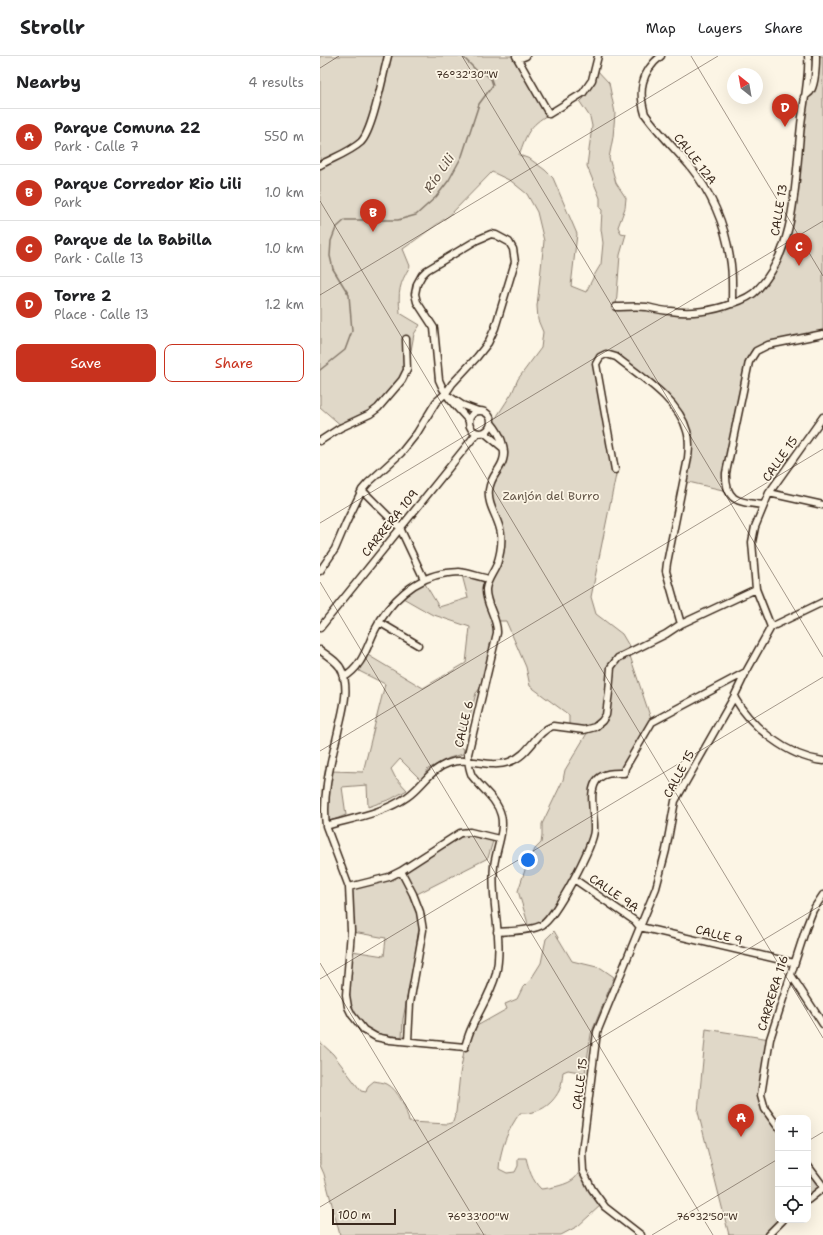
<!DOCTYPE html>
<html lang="en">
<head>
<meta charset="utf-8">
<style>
	:root { --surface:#fff; --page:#f2f2f2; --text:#202124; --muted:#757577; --line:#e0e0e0; --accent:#c8321e }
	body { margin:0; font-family:"Shantell Sans",sans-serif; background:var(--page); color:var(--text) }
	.controls { position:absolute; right:12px; bottom:12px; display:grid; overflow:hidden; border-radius:8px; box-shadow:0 4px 16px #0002 }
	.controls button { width:36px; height:36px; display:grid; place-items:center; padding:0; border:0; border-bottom:1px solid var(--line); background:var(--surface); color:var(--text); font:20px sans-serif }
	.compass { position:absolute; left:407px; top:12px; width:36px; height:36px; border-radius:50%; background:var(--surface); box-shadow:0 4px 16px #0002; rotate:329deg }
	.scale { position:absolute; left:12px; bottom:10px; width:64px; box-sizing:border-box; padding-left:4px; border:2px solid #3b2a1e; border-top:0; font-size:11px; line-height:14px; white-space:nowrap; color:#3b2a1e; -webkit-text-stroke:3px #fcf5e5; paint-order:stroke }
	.you { position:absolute; left:208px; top:804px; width:14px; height:14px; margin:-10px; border:3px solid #fff; border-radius:50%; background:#1a73e8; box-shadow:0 0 0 6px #1a73e833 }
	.badge { display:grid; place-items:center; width:26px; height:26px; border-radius:50%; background:var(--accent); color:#fff; font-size:13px; font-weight:700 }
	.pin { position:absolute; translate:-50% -33px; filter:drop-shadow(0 1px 2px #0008) }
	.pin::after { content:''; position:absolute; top:21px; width:14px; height:12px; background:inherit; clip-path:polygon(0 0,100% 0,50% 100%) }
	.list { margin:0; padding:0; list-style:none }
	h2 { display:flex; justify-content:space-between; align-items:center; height:52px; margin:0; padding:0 16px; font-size:17px }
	h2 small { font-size:13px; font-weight:400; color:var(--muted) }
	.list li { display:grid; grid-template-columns:26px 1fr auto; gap:12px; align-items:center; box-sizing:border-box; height:56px; padding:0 16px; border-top:1px solid var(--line) }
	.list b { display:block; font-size:15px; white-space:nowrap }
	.list p { margin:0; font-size:13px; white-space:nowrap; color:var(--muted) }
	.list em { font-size:13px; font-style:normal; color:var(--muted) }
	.actions { display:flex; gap:8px; padding:12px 16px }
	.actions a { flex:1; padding:9px 0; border:1px solid var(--accent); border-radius:8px; text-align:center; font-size:14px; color:var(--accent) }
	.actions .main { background:var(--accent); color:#fff }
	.icon { flex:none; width:22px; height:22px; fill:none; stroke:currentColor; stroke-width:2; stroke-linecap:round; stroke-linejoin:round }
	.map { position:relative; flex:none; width:503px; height:1179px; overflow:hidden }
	header { display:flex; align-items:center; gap:24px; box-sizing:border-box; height:56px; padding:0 20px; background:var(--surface); border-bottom:1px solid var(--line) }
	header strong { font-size:19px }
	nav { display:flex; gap:22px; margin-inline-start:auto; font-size:14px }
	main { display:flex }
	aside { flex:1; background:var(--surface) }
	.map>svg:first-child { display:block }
	.green { fill:#e0d8c8; stroke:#8e8173 }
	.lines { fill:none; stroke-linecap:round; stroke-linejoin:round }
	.stream { stroke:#85796b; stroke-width:1.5 }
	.minor-casing { stroke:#3b2a1e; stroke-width:9 }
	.minor { stroke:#fcf5e5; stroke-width:6 }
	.ticks { fill:none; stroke:#3b2a1e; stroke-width:1; stroke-opacity:0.45 }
	.labels { text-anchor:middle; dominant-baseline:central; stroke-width:3.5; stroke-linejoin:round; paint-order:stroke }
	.street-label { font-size:12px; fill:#3b2a1e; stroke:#fcf5e5 }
	.park-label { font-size:12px; fill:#645648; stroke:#fcf5e5 }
	.water-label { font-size:13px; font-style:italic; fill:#605144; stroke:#fcf5e5 }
	.ticks-label { font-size:10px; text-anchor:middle; fill:#3b2a1e; stroke:#fcf5e5; stroke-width:3.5; stroke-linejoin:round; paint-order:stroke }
</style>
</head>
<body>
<header>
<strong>Strollr</strong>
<nav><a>Map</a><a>Layers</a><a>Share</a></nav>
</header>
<main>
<aside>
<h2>Nearby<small>4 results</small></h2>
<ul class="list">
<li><span class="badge">A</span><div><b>Parque Comuna 22</b><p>Park · Calle 7</p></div><em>550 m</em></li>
<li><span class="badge">B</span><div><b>Parque Corredor Rio Lili</b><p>Park</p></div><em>1.0 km</em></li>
<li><span class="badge">C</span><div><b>Parque de la Babilla</b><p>Park · Calle 13</p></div><em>1.0 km</em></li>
<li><span class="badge">D</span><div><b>Torre 2</b><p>Place · Calle 13</p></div><em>1.2 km</em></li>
</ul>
<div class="actions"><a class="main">Save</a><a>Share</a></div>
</aside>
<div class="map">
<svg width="503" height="1179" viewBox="0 0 503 1179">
	<rect width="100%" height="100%" fill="#fcf5e5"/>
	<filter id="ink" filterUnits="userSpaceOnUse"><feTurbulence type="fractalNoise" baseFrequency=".025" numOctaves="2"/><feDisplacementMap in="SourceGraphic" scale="8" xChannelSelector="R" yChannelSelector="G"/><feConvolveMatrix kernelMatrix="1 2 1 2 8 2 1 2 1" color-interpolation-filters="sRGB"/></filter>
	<g filter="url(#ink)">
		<!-- green -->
		<path class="green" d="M0,0H196L229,58C209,70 207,77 199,99L210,103L225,114L233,122L257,178L251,230L266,236L275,218L281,208L283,187L281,173L282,154L280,152V142L267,110L272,70L270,61L260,46L264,42L263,37L275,12L289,27L295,57L293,81L289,102L296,127L306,142L305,152L298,171L301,177L306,178L300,199L296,251L375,255L427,241L451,218L468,179L484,41L490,36L496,0H503V278L448,289L436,295L429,306L406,417L407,435L364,425L367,375L348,343L286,298L276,308L297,414L271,541L276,558L302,578L312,595L309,597L332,666L304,717L278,723L273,734L272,783L229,864L208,873L207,864L198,835L205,814L215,793L221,787L222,780V768L243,724L245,714L269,674L249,672V659L210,630L206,611L186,565H175L166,532L181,489L169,435L183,405V392L172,368L192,337L198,323L221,292L223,276L218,264L217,250L224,185L217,156L207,138L191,125L172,116L130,159L83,193L90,210C79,229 78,235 80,257L100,269L94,278L87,317L63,347L23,371L0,351Z
			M142,519L163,523L165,542L176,573L162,630L156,637L147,672L143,671L138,689L144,693L143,698L129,702L108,713L101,724L80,703L71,713L75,721L87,734L71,743L48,751L47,729L22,731L26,759L8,766C4,749 8,731 11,715L43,716L65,628L39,615L46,598L103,632L146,607L150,571L111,558L83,542L104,526L119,551L148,542Z
			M148,779L173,785L168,802L97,838L85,816L133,784Z
			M79,820L92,842L100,864L95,901L83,963L82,981L59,978L44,971L31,953L29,940L32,895L64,900L66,882L33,876V841L31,833Z
			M234,875L252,905L281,912L294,921L271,978L265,1017L248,1014L243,1016C242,1022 242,1029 239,1035C231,1050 218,1058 200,1057C188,1073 180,1093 179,1113L187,1117L195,1116L198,1110V1102H206C209,1114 212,1124 221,1133C231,1132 248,1129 255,1122C257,1120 259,1116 260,1114L270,1137L281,1149L258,1170L241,1179H20L4,1118L0,1109V986L13,998L41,1035L46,1036L48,1030L54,1025C58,1026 63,1026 67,1028C79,1034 87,1054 89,1066L128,1068L133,1066L136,1056L140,1018L144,995L150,980L155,971L187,953L185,948L197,943L203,931L211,923L221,907L226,883Z
			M386,973L450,983L441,1040L458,1071V1164H463L448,1179H409L378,1056Z
			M488,1110L503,1130L488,1143Z"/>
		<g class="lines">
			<!-- stream -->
			<path class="stream" d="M0,314L25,294L32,275L29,239L13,213L10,200L11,185L16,172L25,164H78L96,159L116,141L129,124L142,100L159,48L173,29L171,23L165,18L157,15L142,0"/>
			<defs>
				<path id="minor" d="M196,0L229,58L263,37L272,24L278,0
					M341,0C321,16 318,35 325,58C338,76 354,92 369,109C390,135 405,168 410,202C413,217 412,233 412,248
					M198,3L206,0
					M484,41C486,39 488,38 490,36C495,29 496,9 496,0
					M0,109C13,102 30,96 41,86C53,74 63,18 68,0
					M296,251C306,251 317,250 327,251C335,253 343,255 351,255C370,258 393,255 411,248C420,245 431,241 437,234C477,194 475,122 481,69C483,49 490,20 488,0
					M130,341L142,349L158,355
					M149 366a11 11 0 1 1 22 0a11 11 0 1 1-22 0Z
					M165,377L183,392
					M0,385L20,372L50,358L58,352L82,324L87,314L86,283
					M295,414L276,308L280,301L286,298L296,301C320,320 359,344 367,375C370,384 369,393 368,402L347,507L346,515L361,568
					M42,434L80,472L104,523
					M449,437L503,449
					M443,449C419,446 405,446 406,417L429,306L436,295L448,289L503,278
					M0,515L15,493L26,467L42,434L48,427L81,397L97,377L116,346L126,337L132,328L157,301L168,287L175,272L195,206L193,193L189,186L176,179L171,178L157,184L107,214L102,219L97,228L95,238L97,246L114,272L119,324C125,341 138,352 149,365
					M59,566L98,589
					M451,571L436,533L432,486L435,471L449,437L503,361
					M451,571L503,546
					M0,572L157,377
					M0,594C7,600 19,606 22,615C30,635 22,656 18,676C11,706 2,738 6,770L29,831L31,875L26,939L28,951L32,959L44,974L56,981L70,984L145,991C147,984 149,977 152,971C160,953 171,937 176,918C184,882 170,846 174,810C176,793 185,775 181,759C177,743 162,733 152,720C149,713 148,706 148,698L177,577C178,562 165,548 166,533C167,524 174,516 177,508C180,499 182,487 181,478C179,462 167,450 169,434C171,419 180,415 183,404C187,392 179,376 172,368
					M23,622C42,611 46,593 55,574C69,546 95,521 127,517C131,517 135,516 139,516C149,517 159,521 169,523
					M414,641C432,672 467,700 503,705
					M6,770C33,762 64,757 87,741C102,731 110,713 129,707C149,700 169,713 189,706C210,699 215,676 233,670L264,674L275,671L282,665L286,659L289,636L291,611L298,602L346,578L361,568L436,533
					M81,815L93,838L100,856L103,874L90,947L88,985
					M254,823L315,865L320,871
					M29,831L69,821L81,815L140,777L150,776L179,783
					M320,871L474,907
					M177,876C189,875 212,875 222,869C235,862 274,789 274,774C275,759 267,734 278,723C285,716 295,717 304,717L305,712L332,666L426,616
					M471,919L503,968
					M458,1071L445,1053L441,1039L450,983L486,872L493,854L503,839
					M488,1110L503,1130
					M488,1144L503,1132
					M321,1179L285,1151L272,1133L263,1115L262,1096L277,976L336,832L346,794L355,745L414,641L426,616L451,571
					M448,1179L463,1164"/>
			</defs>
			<!-- minor casing -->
			<use href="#minor" class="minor-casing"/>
			<!-- minor -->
			<use href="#minor" class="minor"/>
		</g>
	</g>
	<!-- ticks -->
	<path class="ticks" d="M142,0L503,601M371,0L503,220M0,12L19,0M0,145L503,982M0,239L398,0M0,467L503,165M0,526L393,1179M0,695L503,393M0,907L164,1179M0,923L503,621M488,1085L503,1076M0,1151L503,848M332,1179L458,1103"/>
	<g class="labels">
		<!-- street labels -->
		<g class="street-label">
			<text transform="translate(375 103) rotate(52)">CALLE 12A</text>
			<text transform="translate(459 154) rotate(-81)">CALLE 13</text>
			<text transform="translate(460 403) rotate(-55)">CALLE 15</text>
			<text transform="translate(70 467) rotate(-51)">CARRERA 109</text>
			<text transform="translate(144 668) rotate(-77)">CALLE 6</text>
			<text transform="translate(359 718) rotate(-62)">CALLE 15</text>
			<text transform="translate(294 837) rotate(34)">CALLE 9A</text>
			<text transform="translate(399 879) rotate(14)">CALLE 9</text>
			<text transform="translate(453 937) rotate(-73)">CARRERA 116</text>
			<text transform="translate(260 1028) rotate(-83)">CALLE 15</text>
		</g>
		<!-- park labels -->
		<g class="park-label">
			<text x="231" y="440">Zanjón del Burro</text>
		</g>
		<!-- water labels -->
		<g class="water-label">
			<text transform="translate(119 117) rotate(-56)">Río Lili</text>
		</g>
	</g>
	<g class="ticks-label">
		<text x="147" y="22">76°32'30"W</text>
		<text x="158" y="1164">76°33'00"W</text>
		<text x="387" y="1164">76°32'50"W</text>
	</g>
</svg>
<div class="controls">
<button>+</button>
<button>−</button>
<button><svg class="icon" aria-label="locate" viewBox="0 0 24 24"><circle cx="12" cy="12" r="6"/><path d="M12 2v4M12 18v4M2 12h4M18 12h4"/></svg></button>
</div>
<svg class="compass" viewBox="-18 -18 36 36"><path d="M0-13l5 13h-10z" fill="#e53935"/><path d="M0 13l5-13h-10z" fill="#757577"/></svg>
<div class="scale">100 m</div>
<div class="you"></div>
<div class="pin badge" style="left:421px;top:1081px">A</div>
<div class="pin badge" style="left:53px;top:176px">B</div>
<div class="pin badge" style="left:479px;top:210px">C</div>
<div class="pin badge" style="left:465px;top:71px">D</div>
</div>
</main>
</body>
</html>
